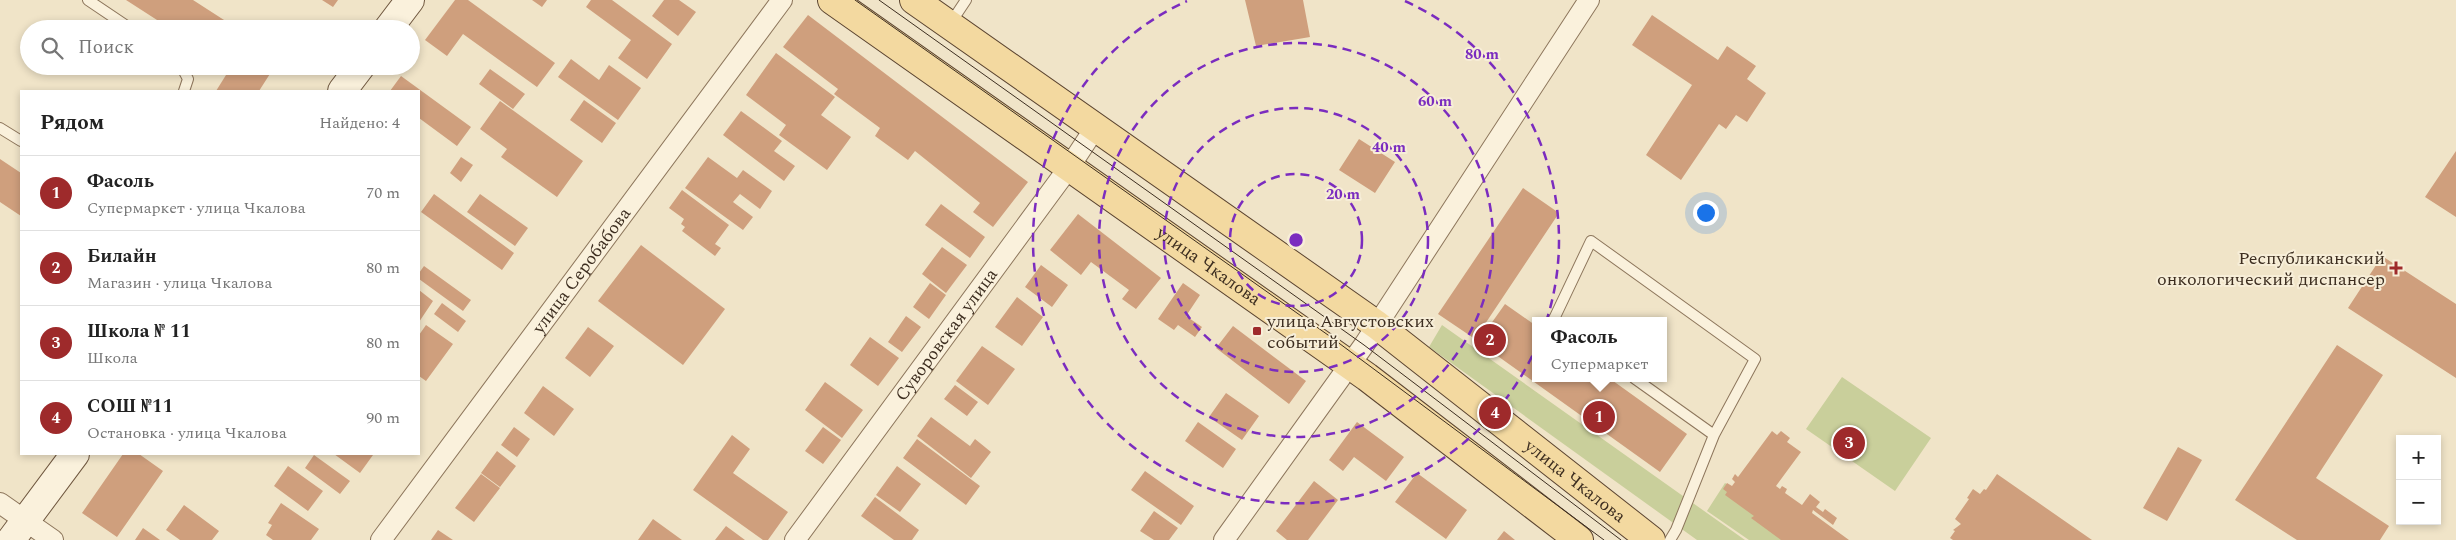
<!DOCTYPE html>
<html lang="ru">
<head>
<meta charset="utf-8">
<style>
	:root { --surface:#fff; --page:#f2f2f2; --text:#222; --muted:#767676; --line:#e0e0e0; --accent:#9e2a2b }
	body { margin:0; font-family:Spectral,serif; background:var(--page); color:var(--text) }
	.controls { position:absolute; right:15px; bottom:15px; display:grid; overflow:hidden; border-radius:0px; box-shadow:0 2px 8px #0003 }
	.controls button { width:45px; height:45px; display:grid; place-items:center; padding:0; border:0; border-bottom:1px solid var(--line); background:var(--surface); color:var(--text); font:25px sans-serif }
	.you { position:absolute; left:1705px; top:212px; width:18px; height:18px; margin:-12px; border:4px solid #fff; border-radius:50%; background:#1a73e8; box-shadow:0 0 0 8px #1a73e833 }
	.badge { display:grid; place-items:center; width:32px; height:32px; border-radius:50%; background:var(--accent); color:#fff; font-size:16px; font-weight:700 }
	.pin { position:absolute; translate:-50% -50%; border:2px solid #fff; box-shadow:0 1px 5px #0006 }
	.popup { position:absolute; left:1532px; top:317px; width:135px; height:65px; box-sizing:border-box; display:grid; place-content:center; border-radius:0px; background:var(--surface); filter:drop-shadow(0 1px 4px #0005); font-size:16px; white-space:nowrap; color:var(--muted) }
	.popup b { font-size:19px; color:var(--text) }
	.popup::after { content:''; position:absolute; left:50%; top:100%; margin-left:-10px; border:10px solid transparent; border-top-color:var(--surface) }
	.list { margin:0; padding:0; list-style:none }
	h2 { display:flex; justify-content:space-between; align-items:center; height:65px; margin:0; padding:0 20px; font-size:21px }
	h2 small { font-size:16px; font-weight:400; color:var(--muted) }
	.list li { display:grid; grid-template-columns:32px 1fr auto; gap:15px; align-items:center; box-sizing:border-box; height:75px; padding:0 20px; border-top:1px solid var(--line) }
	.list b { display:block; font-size:19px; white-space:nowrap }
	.list p { margin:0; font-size:16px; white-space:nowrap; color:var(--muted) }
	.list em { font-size:16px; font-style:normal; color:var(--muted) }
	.icon { flex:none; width:28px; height:28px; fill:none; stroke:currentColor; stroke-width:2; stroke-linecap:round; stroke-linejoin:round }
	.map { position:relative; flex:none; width:2456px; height:540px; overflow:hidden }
	.search { position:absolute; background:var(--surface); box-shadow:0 2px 8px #0003; left:20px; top:20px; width:400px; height:55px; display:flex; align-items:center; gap:12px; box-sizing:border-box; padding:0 18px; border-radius:28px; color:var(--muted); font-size:19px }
	.panel { position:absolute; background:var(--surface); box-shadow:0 2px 8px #0003; left:20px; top:90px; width:400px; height:365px; border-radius:0px }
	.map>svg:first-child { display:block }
	.green { fill:#c9cf9b }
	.building { fill:#cf9f7d }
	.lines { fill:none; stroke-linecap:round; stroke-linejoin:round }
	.lane-casing { stroke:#8d765c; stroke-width:12 }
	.street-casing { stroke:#8d765c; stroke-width:22 }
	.secondary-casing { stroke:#6f573f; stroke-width:30 }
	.primary-casing { stroke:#5b4430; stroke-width:30 }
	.lane { stroke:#faf1dc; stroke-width:10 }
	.street { stroke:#faf1dc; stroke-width:20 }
	.secondary { stroke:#faf1dc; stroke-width:28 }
	.primary { stroke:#f3d9a0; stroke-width:28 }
	.tram { stroke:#3d2e20; stroke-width:1 }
	.ring { fill:none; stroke:#7b2cbf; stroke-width:2.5; stroke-dasharray:9 6 }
	.poi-dot { fill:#9e2a2b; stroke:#f7eed8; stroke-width:2 }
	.labels { text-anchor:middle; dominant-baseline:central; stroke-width:4; stroke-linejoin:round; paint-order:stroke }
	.poi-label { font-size:18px; fill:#3d2e20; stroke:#f7eed8; text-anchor:end }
	.street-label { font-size:18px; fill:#3d2e20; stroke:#f7eed8 }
	.centre { fill:#7b2cbf; stroke:#f7eed8; stroke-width:2.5 }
	.ring-label { font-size:15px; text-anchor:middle; font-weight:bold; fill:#7b2cbf; stroke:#f7eed8; stroke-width:4; stroke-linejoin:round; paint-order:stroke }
</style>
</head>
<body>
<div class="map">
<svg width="2456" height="540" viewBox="0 0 2456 540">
	<rect width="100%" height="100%" fill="#f0e4c8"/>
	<!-- green -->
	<path class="green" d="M1442,325L1745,540H1697L1429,347Z
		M1842,377L1931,438L1895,491L1806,429Z
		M1725,483L1813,540H1749L1707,511Z"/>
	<!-- building -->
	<path class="building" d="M126,0H193L238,29H171Z
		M322,0H338L333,7Z
		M455,0H468L555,63L537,87L463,34L447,56L425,40Z
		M532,0H547L542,7Z
		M591,0H612L672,44L647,79L618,58L631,40L586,7Z
		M664,0H679L696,12L678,36L652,16Z
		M1245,0H1303L1310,37L1256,46Z
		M808,15L1028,182L993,227L973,212L980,203L915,151L908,160L875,136L880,128L834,94L838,89L783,47Z
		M1652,15L1718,60L1727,46L1756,66L1747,79L1766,93L1747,122L1736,115L1726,129L1719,124L1681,180L1646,155L1692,85L1632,45Z
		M776,53L835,97L821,115L851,137L827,170L779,135L786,125L746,95Z
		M571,59L599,80L609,65L641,88L618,120L558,77Z
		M229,66H275L259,91H216L231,67Z
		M490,69L525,94L513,109L479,84Z
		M401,76L471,127L457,146L419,118V91H390Z
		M584,100L616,123L602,143L570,120Z
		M500,101L583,161L557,197L501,157L507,149L480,129Z
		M741,111L782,141L774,151L795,166L784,181L723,135Z
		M1359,139L1395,162L1375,193L1339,170Z
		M2456,151V217L2425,197Z
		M461,157L473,165L461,182L450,173Z
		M708,157L737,178L743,170L772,191L760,209L740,194L733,202L753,217L743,230L685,188Z
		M0,159L21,173V216L0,202Z
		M1523,188L1559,213L1475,339L1438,314Z
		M682,190L729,225L715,244L721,248L715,256L682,231L685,227L681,224L684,219L669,208Z
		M434,194L514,253L502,270L421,212Z
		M480,194L528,228L515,246L467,212Z
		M941,204L985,237L970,258L925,225Z
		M1078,214L1161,278L1136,309L1122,299L1129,290L1091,262L1081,275L1050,250Z
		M641,245L725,309L683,365L598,301Z
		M942,247L967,265L946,293L922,274Z
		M2382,256L2456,304V378L2348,308Z
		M1041,265L1068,285L1052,307L1025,287Z
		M424,266L471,300L463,311L419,279V273Z
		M930,283L946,295L929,319L913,307Z
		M1183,283L1200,295L1186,316L1202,327L1195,337L1178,325L1174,330L1158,319Z
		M419,290L433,301L419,322Z
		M1017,297L1043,317L1022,346L995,327Z
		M442,303L466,321L458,332L434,314Z
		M1505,304L1535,325V378H1609L1687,434L1660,472L1478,342Z
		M906,316L921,327L902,352L888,342Z
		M426,325L453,344L426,381L419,376V335Z
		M1233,326L1306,381L1289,404L1216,348Z
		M588,327L614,346L590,377L565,358Z
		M870,337L899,358L878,386L850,365Z
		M2337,345L2383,375L2316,478L2389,526L2380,540H2297L2235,500Z
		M982,346L1015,369L988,405L956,381Z
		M825,382L863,410L842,438L805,410Z
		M955,385L978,402L967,416L944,399Z
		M543,386L574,409L554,436L524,413Z
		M1226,393L1259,416L1242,440L1209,417Z
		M931,417L970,446L975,439L991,452L971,478L917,436Z
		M1198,422L1236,449L1223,468L1185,441Z
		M1357,422L1404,457L1386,481L1354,457L1343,471L1329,460Z
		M514,427L530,439L517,457L501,445Z
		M823,427L841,440L823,464L805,451Z
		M1772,431L1777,435L1781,431L1790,438L1787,442L1801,452L1776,486L1780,489L1782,486L1787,489L1785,493L1802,505L1810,494L1820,502L1816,507L1823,512L1825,509L1837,518L1833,525L1813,510L1812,513L1849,540H1781L1751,518L1754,516L1725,495L1727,492L1723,489L1727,483L1732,486L1735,482L1732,479L1735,474L1738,477Z
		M732,435L750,449L733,473L788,512L768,540H763L693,490Z
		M917,439L980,486L966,505L903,458Z
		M2178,447L2202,460L2167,521L2143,508Z
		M497,451L516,466L500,487L481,473Z
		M123,454H139L163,471L117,537L82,513Z
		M334,454H371L373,455L360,473Z
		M314,455L350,481L340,494L305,468Z
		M288,466L323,491L308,511L274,486Z
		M897,466L921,484L900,512L876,495Z
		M1145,471L1194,506L1181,525L1131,490Z
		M1417,473L1467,510L1446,539L1395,502Z
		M481,474L500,488L474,522L455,508Z
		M1997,474L2092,540H1953L1950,538L1955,531L1953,530L1961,524L1955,519L1969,499L1967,498L1973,489L1980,494L1984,489L1986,490Z
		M1314,481L1338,500L1308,540H1287L1276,531Z
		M875,497L919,530L912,540H894L861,516Z
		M281,503L319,529L311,540H273L266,535L272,525L268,523Z
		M184,505L219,531L212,540H180L166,530Z
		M1154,511L1178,528L1169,540H1154L1140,531Z
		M653,519L682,540H638Z
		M726,526L745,540H715Z
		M143,528L160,540H135Z
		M438,530L453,540H431Z
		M1504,531L1515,540H1497Z"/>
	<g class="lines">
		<defs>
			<path id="lane" d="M88,0L131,29
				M950,24L966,0
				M181,66L188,79L184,91
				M0,128L21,141
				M1553,321L1591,241L1755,359L1714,435L1676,530L1670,540
				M1634,378L1714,435"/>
			<g id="street">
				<path d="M0,503L53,540"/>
				<path id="s1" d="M381,540L782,0"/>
				<path id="s2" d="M795,540L1070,166L1095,128"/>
				<path d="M1224,540L1364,345L1589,0"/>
			</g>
			<path id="secondary" d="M388,29L410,0
				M342,91L361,66
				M11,540L75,454"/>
			<g id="primary">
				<path id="s3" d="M832,0L1367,377L1579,540"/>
				<path id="s4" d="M914,0L1377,325L1651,540"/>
			</g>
		</defs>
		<!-- lane casing -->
		<use href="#lane" class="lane-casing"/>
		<!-- street casing -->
		<use href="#street" class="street-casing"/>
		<!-- secondary casing -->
		<use href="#secondary" class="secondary-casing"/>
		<!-- primary casing -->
		<use href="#primary" class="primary-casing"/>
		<!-- lane -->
		<use href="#lane" class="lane"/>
		<!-- street -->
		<use href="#street" class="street"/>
		<!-- secondary -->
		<use href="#secondary" class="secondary"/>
		<!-- primary -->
		<use href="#primary" class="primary"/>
		<!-- tram -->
		<path class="tram" d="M855,0L1328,335L1604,540
			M879,0L1364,345L1621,540"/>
	</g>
	<!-- distance rings -->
	<g class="ring">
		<circle cx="1296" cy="240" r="66"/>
		<circle cx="1296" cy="240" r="132"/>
		<circle cx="1296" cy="240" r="197"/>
		<path d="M1405 1A263 263 0 1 1 1187 1"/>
	</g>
	<!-- markers -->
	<g class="poi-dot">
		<path d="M2393.5 260.5h5v5h5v5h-5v5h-5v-5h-5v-5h5z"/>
		<rect x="1252" y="326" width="10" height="10" rx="2.5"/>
	</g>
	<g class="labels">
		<!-- poi labels -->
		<g class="poi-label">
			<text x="2385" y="258">Республиканский<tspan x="2385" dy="21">онкологический диспансер</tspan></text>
			<text x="1267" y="321" text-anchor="start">улица Августовских<tspan x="1267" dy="21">событий</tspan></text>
		</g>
		<!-- street labels -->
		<g class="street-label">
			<text stroke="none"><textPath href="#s3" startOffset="461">улица Чкалова</textPath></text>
			<text stroke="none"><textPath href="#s1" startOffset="336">улица Серобабова</textPath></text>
			<text stroke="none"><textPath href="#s2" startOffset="255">Суворовская улица</textPath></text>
			<text stroke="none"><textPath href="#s4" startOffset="818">улица Чкалова</textPath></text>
		</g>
	</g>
	<circle cx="1296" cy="240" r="8" class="centre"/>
	<g class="ring-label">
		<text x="1482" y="59">80 m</text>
		<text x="1435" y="106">60 m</text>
		<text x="1389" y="152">40 m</text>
		<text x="1343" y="199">20 m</text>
	</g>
</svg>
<div class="controls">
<button>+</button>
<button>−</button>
</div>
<div class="you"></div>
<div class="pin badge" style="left:1599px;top:417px">1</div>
<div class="popup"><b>Фасоль</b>Супермаркет</div>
<div class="pin badge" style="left:1490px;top:340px">2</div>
<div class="pin badge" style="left:1849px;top:443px">3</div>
<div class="pin badge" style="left:1495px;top:413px">4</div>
<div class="search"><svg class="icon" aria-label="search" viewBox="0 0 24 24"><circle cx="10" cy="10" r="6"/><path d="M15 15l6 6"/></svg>Поиск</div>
<section class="panel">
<h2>Рядом<small>Найдено: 4</small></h2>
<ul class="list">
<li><span class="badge">1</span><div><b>Фасоль</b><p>Супермаркет · улица Чкалова</p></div><em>70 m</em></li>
<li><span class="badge">2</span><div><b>Билайн</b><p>Магазин · улица Чкалова</p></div><em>80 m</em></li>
<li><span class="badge">3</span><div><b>Школа № 11</b><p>Школа</p></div><em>80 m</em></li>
<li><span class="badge">4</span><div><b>СОШ №11</b><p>Остановка · улица Чкалова</p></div><em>90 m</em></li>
</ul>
</section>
</div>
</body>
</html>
